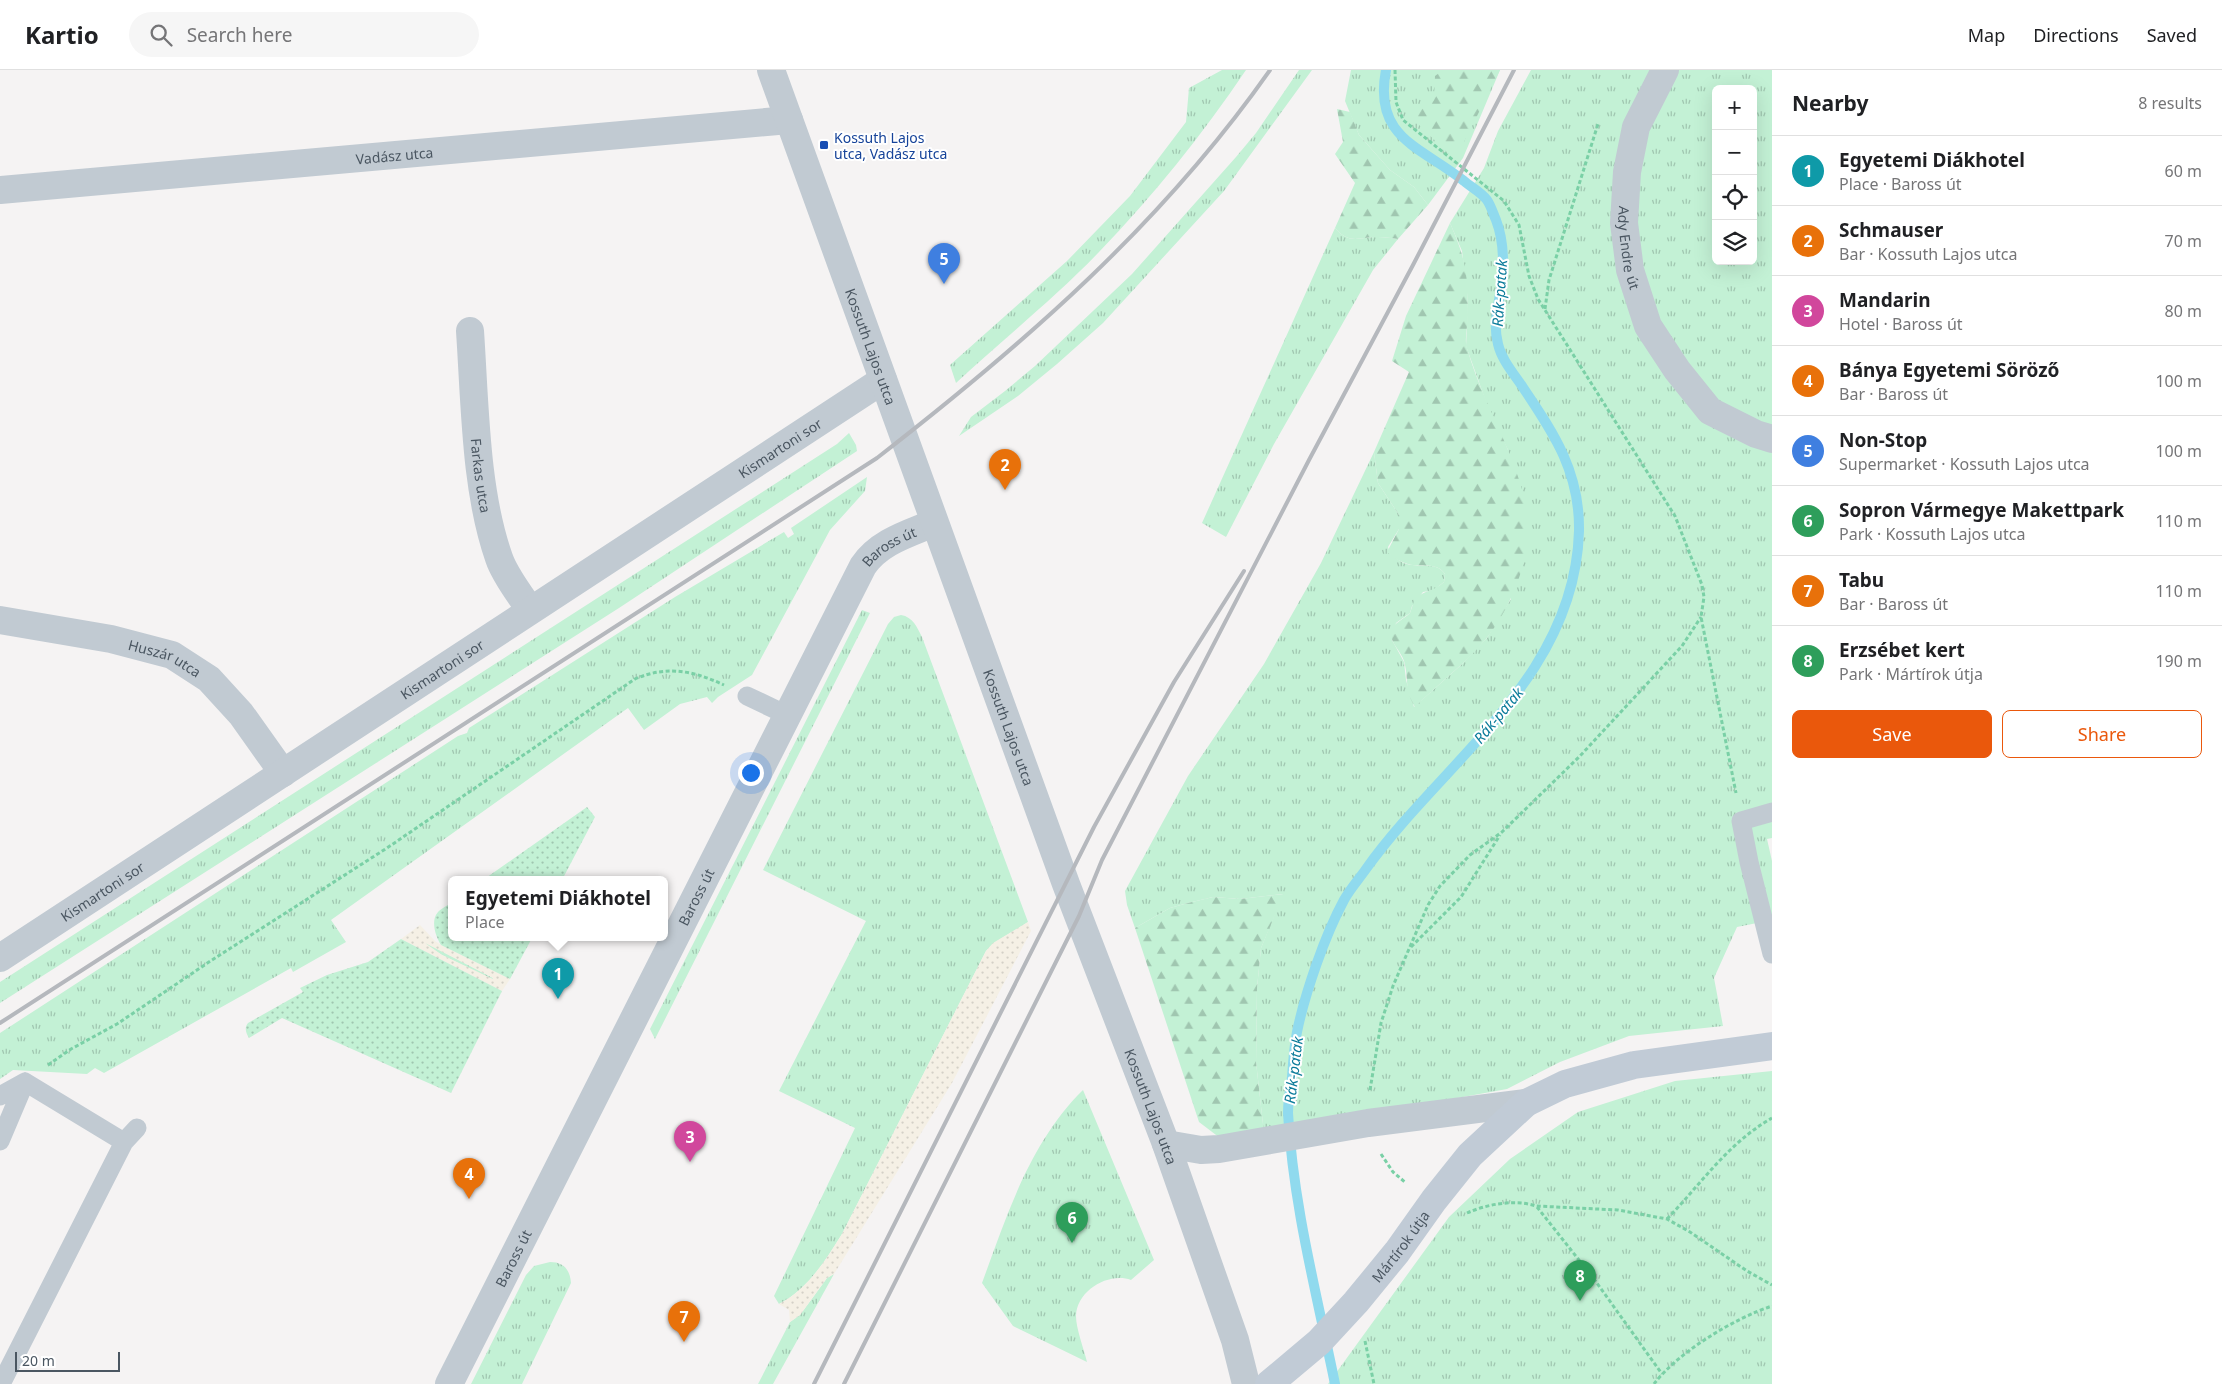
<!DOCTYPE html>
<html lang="en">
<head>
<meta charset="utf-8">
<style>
	:root { --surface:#fff; --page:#f6f6f6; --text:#202124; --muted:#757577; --line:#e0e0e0; --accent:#ea580c }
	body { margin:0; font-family:"Noto Sans",sans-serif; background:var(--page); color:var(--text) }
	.controls { position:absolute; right:15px; top:15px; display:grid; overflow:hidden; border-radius:8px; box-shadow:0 5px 20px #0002 }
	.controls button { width:45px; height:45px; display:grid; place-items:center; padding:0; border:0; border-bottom:1px solid var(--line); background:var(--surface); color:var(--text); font:25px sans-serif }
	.scale { position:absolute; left:15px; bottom:12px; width:105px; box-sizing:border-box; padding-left:5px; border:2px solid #4a5661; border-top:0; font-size:14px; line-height:18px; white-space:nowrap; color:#4a5661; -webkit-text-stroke:4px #fff; paint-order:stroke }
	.you { position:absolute; left:750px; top:702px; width:18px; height:18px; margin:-12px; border:4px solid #fff; border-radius:50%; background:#1a73e8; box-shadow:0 0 0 8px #1a73e833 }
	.badge { display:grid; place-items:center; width:32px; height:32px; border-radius:50%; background:var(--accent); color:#fff; font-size:16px; font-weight:700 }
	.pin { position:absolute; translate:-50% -41px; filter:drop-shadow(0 1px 2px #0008) }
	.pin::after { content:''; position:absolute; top:26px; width:18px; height:15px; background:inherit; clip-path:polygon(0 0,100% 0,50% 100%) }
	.popup { position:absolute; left:448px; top:806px; width:220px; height:65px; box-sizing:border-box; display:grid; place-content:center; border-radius:8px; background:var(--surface); filter:drop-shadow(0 1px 4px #0005); font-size:16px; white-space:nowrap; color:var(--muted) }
	.popup b { font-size:19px; color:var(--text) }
	.popup::after { content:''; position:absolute; left:50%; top:100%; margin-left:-10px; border:10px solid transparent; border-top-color:var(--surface) }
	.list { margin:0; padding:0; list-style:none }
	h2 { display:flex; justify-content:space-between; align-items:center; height:65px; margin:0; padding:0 20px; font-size:21px }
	h2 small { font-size:16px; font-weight:400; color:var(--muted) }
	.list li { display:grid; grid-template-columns:32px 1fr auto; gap:15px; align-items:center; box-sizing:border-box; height:70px; padding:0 20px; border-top:1px solid var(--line) }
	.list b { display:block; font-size:19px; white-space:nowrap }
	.list p { margin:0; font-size:16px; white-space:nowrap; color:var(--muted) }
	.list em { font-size:16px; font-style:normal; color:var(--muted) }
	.actions { display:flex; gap:10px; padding:15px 20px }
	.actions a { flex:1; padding:11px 0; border:1px solid var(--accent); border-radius:8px; text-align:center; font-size:18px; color:var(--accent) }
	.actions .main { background:var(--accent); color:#fff }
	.icon { flex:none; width:28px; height:28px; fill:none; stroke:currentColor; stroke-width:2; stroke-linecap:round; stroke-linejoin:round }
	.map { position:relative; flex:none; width:1772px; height:1314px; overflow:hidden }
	header { display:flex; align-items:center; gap:30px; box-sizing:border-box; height:70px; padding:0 25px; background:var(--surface); border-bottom:1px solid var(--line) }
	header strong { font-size:24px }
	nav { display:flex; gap:28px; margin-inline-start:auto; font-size:18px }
	.search { width:350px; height:45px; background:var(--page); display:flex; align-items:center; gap:12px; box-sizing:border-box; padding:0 18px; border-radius:28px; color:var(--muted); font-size:19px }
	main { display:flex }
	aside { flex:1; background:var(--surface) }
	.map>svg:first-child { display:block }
	.grass { fill:url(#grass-tufts); fill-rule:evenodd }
	.forest { fill:url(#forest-firs) }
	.sand { fill:url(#sand-dots); fill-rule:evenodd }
	.garden { fill:url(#garden-dots) }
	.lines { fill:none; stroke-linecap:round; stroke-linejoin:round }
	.stream { stroke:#90daee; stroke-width:10 }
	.path { stroke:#7ad0a6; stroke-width:3; stroke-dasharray:4 2.5; stroke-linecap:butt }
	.service { stroke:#c1cad2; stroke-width:19 }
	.minor { stroke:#c1cad2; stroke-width:28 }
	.tertiary { stroke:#c1cad2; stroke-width:28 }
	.secondary { stroke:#c1cbd6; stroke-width:28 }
	.rail { stroke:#b5b8bd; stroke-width:4 }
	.transit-dot { fill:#1a4fb4; stroke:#fff; stroke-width:2 }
	.labels { text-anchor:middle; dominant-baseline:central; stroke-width:4; stroke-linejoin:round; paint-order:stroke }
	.transit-label { font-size:14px; fill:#164399; stroke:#fff; text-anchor:start }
	.street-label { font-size:14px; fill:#4a5661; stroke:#fff }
	.water-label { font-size:15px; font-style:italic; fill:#0c7c9b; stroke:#fff }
</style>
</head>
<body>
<header>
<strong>Kartio</strong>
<div class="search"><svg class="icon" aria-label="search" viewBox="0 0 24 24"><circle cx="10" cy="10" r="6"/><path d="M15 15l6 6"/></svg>Search here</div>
<nav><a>Map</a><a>Directions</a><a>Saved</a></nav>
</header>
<main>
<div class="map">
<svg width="1772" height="1314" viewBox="0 0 1772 1314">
	<defs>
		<pattern id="grass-tufts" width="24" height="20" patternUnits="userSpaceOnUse" patternTransform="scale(1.25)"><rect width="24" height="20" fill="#c3f1d5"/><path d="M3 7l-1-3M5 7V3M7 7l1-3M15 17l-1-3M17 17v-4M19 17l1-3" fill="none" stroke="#a0c6b0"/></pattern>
		<pattern id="forest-firs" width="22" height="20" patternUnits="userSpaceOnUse" patternTransform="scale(1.25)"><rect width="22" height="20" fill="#c3f1d5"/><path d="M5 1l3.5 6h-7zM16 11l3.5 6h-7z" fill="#a0c6b0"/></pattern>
		<pattern id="sand-dots" width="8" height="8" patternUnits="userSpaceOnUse" patternTransform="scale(1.25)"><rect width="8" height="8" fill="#f5f0e5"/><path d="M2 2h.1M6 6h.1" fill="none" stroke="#d4d0c7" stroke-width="1.8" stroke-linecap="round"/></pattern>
		<pattern id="garden-dots" width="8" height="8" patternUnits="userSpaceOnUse" patternTransform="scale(1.25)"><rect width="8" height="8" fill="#c3f1d5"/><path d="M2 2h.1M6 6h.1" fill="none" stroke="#a0c6b0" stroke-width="1.8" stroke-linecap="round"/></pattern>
	</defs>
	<rect width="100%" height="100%" fill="#f5f3f3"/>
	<!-- grass -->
	<path class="grass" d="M1222,0H1246C1202,65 1153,126 1099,182C1054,229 1003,269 956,313L950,295L1067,191L1130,126L1186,52L1189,18Z
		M1299,0H1312L1224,121L1103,253L1057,294L1018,326L959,366L971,347L1005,321L1035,296L1132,204L1236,87L1256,63Z
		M1351,0H1500L1463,88L1428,135L1414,117L1390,100L1359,65L1345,31Z
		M1531,0H1772V768L1767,769L1772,791V850L1737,857L1714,908L1723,956L1629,966L1560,992L1507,1019L1264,1063L1256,992L1257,918L1261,878L1283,824L1240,829L1213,827L1188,833L1170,838L1135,858L1127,835L1125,821L1188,706L1264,594L1321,493L1374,382L1378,413L1399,445V459L1388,477L1390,484C1396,487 1401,493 1407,494C1421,498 1436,491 1445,504L1444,512L1434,520L1423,522L1412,536L1410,543L1396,553L1392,570L1404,592L1406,610L1414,637L1461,595L1487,568L1511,529L1508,380L1490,343L1466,276L1468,231L1462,181L1450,153L1484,98L1498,61ZM1716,19H1753V191H1716Z
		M1335,158C1350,175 1358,167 1378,167C1385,167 1392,168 1398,169L1373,200L1274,374L1226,467L1202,453Z
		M849,363L856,375L857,381L619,538L0,933V912L837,374Z
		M867,407L865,421L830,460L752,605L718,627L712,633L707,627L680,634L644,660L628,638L331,850L346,872L293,902L291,898L104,1003L95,998L87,1004L13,1000L0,1009V963L458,666L467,663L469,658L675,527L784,462L788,468L794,464L791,458Z
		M862,540L870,543L655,969L650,959Z
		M901,545C913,547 917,557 922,567L1028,852L994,873L986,881L842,1164C825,1191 808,1219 779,1234L774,1226L855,1058L779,1021L866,851L763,800L888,554L894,547Z
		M425,872L493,908L492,910L442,885L426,875Z
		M1772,1001V1314H1328L1449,1147L1510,1089L1578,1042L1675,1011Z
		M1083,1020L1154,1190L1131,1210C1109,1202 1077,1220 1076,1246C1076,1259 1084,1279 1087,1292L1013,1256L982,1213C1007,1145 1030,1072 1083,1020Z
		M550,1192C563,1192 570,1199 571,1213L522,1314H471L526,1205L534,1196Z
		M834,1204L773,1314H758L790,1252L800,1245L827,1208Z"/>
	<!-- forest -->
	<path class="forest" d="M1443,0H1500L1455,90L1413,49L1420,38L1434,30L1435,6Z
		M1337,39L1350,42L1359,65L1390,100L1414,117L1428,135L1398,169C1392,168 1385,167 1378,167C1358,167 1350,175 1335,158L1355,113L1335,84L1343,72Z
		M1450,153C1466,189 1468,205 1468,245C1468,255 1464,269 1467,278C1477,314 1494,346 1508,380C1518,405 1529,434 1528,461C1527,498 1509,540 1486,569C1465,594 1438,614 1415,637C1404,620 1409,608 1404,591C1401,581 1390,573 1391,562C1393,553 1404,549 1410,543L1415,528C1426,520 1434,521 1444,512L1445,504C1436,491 1421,498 1408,494C1402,493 1391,486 1387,482L1399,459V445L1378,413L1374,382L1409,302L1392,291L1406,246Z
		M1284,824L1261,878L1257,918L1256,992L1264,1063L1220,1068L1199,1052L1135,858L1170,838L1188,833L1213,827L1240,829Z"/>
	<!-- sand -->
	<path class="sand" d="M1028,852L1031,861L952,1013L834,1204L827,1208L800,1245L790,1252L789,1240L779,1234C808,1219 825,1191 842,1164L986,881L993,873Z
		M420,855L435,871L441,875L510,909L502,921L401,869ZM425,873L493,908V909L442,885Z"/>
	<!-- garden -->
	<path class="garden" d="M587,737L595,747L562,810H483Z
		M452,832V868H532L510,909L441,875C436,867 430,851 438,842C441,839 448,835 452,832Z
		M401,869L502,921L451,1023L282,948L249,968C246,963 244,958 248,953L303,922L300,918L327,905L368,892Z"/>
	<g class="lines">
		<!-- stream -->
		<path class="stream" d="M1335,1314C1317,1225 1293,1135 1288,1043C1288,1031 1290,1019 1292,1007C1293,992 1294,977 1297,962C1305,923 1325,865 1344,830C1350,819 1359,809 1366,799C1443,691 1575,608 1579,461C1580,403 1555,365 1524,319C1515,305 1502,291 1498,274C1494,258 1496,246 1499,230C1504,204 1506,176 1496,150C1493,143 1491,136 1487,130C1481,122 1471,117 1464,111C1420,76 1373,68 1386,0"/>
		<!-- path -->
		<path class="path" d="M1395,0L1396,32L1403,50L1504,131L1519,155L1529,206L1538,229L1675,446L1702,515L1704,527L1701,547L1736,723
			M1545,239L1549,210L1598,54
			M1411,877L1461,827L1500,765
			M48,995L71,979L117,954L212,890L387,778L635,609C667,595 694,601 724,615
			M1370,1020L1381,953L1393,916L1428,835L1440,816L1470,785L1502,762L1580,686L1682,576L1701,547
			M1381,1084L1393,1102L1406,1113
			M1537,1137L1594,1209L1662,1304
			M1467,1143C1487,1134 1516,1129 1536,1136L1618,1140L1667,1149L1690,1162L1747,1201L1772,1215
			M1667,1149C1701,1114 1728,1073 1772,1048
			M1365,1271L1374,1314
			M1654,1314C1678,1282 1735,1248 1772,1236"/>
		<!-- service -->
		<path class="service" d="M747,626L787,645
			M1772,742L1741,751L1749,792L1772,884
			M25,1012L124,1072
			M0,1026L25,1012
			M0,1071L25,1012
			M1,1314L124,1072L137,1058"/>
		<!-- minor -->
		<g class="minor">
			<path id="s1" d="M1665,0L1636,57L1627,102L1624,153L1630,200L1648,256L1677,300L1710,341L1756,364L1772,369"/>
			<path id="s2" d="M0,120L789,50"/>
			<path id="s3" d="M470,261C475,333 475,420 499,488C505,506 520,524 530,540"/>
			<path id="s4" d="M0,550L111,569L172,585L209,609L241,644L283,703"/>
			<path id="s5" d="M0,888L883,310"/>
			<path id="s6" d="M449,1314L863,496C879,472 908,464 934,453"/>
		</g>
		<!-- tertiary -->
		<g class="tertiary">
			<path id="s7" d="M771,0L1066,814L1166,1074L1235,1270L1246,1314"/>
			<path d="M1166,1074L1201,1080L1219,1079L1368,1053L1526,1033"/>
		</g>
		<!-- secondary -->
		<path class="secondary" id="s8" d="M1269,1314L1319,1272L1356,1232L1397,1182L1434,1130L1470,1085L1526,1033L1565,1014L1634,995L1772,976"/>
		<!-- rail -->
		<path class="rail" d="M0,953L877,388C1024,274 1162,154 1270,0
			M814,1314L1094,757L1174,612L1244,501
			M844,1314L1079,846L1102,790L1309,390L1413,195L1514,0"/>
	</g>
	<!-- markers -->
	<rect class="transit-dot" x="819" y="70" width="10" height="10" rx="2.5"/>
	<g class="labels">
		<!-- transit labels -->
		<g class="transit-label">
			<text x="834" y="67">Kossuth Lajos<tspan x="834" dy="16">utca, Vadász utca</tspan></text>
		</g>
		<!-- street labels -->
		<g class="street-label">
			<text stroke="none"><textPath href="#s2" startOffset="396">Vadász utca</textPath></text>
			<text stroke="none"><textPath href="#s1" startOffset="186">Ady Endre út</textPath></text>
			<text stroke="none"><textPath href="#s7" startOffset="294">Kossuth Lajos utca</textPath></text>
			<text stroke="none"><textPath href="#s5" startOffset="932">Kismartoni sor</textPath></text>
			<text stroke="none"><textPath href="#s3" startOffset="145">Farkas utca</textPath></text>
			<text stroke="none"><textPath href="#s6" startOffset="950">Baross út</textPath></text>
			<text stroke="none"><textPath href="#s4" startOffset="170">Huszár utca</textPath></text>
			<text stroke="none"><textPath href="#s5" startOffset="528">Kismartoni sor</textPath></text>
			<text stroke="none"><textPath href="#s7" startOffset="699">Kossuth Lajos utca</textPath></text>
			<text stroke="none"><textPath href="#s5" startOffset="122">Kismartoni sor</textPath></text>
			<text stroke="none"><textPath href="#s6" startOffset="546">Baross út</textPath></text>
			<text stroke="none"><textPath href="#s7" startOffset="1104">Kossuth Lajos utca</textPath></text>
			<text stroke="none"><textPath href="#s8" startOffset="191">Mártírok útja</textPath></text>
			<text stroke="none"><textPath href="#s6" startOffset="141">Baross út</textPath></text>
		</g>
		<!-- water labels -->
		<g class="water-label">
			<text transform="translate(1499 223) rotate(-86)">Rák-patak</text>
			<text transform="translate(1498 645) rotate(-50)">Rák-patak</text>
			<text transform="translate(1293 1000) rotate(-83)">Rák-patak</text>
		</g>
	</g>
</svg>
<div class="controls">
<button>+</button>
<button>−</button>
<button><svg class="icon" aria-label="locate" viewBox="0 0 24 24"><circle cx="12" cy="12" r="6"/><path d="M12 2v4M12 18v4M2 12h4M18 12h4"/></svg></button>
<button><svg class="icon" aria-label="layers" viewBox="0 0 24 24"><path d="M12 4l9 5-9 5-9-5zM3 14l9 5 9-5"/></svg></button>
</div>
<div class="scale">20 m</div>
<div class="you"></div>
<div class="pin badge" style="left:558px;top:929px;background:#0f9aa8">1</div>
<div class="popup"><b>Egyetemi Diákhotel</b>Place</div>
<div class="pin badge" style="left:1005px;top:420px;background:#e8710a">2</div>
<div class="pin badge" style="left:690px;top:1092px;background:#d1479c">3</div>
<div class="pin badge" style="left:469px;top:1129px;background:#e8710a">4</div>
<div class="pin badge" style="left:944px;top:214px;background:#3f7fe0">5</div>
<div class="pin badge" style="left:1072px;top:1173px;background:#2e9e5b">6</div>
<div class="pin badge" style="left:684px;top:1272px;background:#e8710a">7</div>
<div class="pin badge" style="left:1580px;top:1231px;background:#2e9e5b">8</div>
</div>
<aside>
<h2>Nearby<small>8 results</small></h2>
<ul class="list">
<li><span class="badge" style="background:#0f9aa8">1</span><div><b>Egyetemi Diákhotel</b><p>Place · Baross út</p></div><em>60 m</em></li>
<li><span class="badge" style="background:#e8710a">2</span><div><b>Schmauser</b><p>Bar · Kossuth Lajos utca</p></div><em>70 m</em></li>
<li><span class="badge" style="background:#d1479c">3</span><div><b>Mandarin</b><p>Hotel · Baross út</p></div><em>80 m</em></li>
<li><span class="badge" style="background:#e8710a">4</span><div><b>Bánya Egyetemi Söröző</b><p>Bar · Baross út</p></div><em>100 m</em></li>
<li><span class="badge" style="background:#3f7fe0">5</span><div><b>Non-Stop</b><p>Supermarket · Kossuth Lajos utca</p></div><em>100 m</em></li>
<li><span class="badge" style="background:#2e9e5b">6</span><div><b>Sopron Vármegye Makettpark</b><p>Park · Kossuth Lajos utca</p></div><em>110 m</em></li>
<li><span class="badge" style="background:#e8710a">7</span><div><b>Tabu</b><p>Bar · Baross út</p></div><em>110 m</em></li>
<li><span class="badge" style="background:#2e9e5b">8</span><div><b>Erzsébet kert</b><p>Park · Mártírok útja</p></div><em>190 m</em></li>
</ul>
<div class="actions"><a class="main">Save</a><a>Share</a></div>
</aside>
</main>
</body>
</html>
